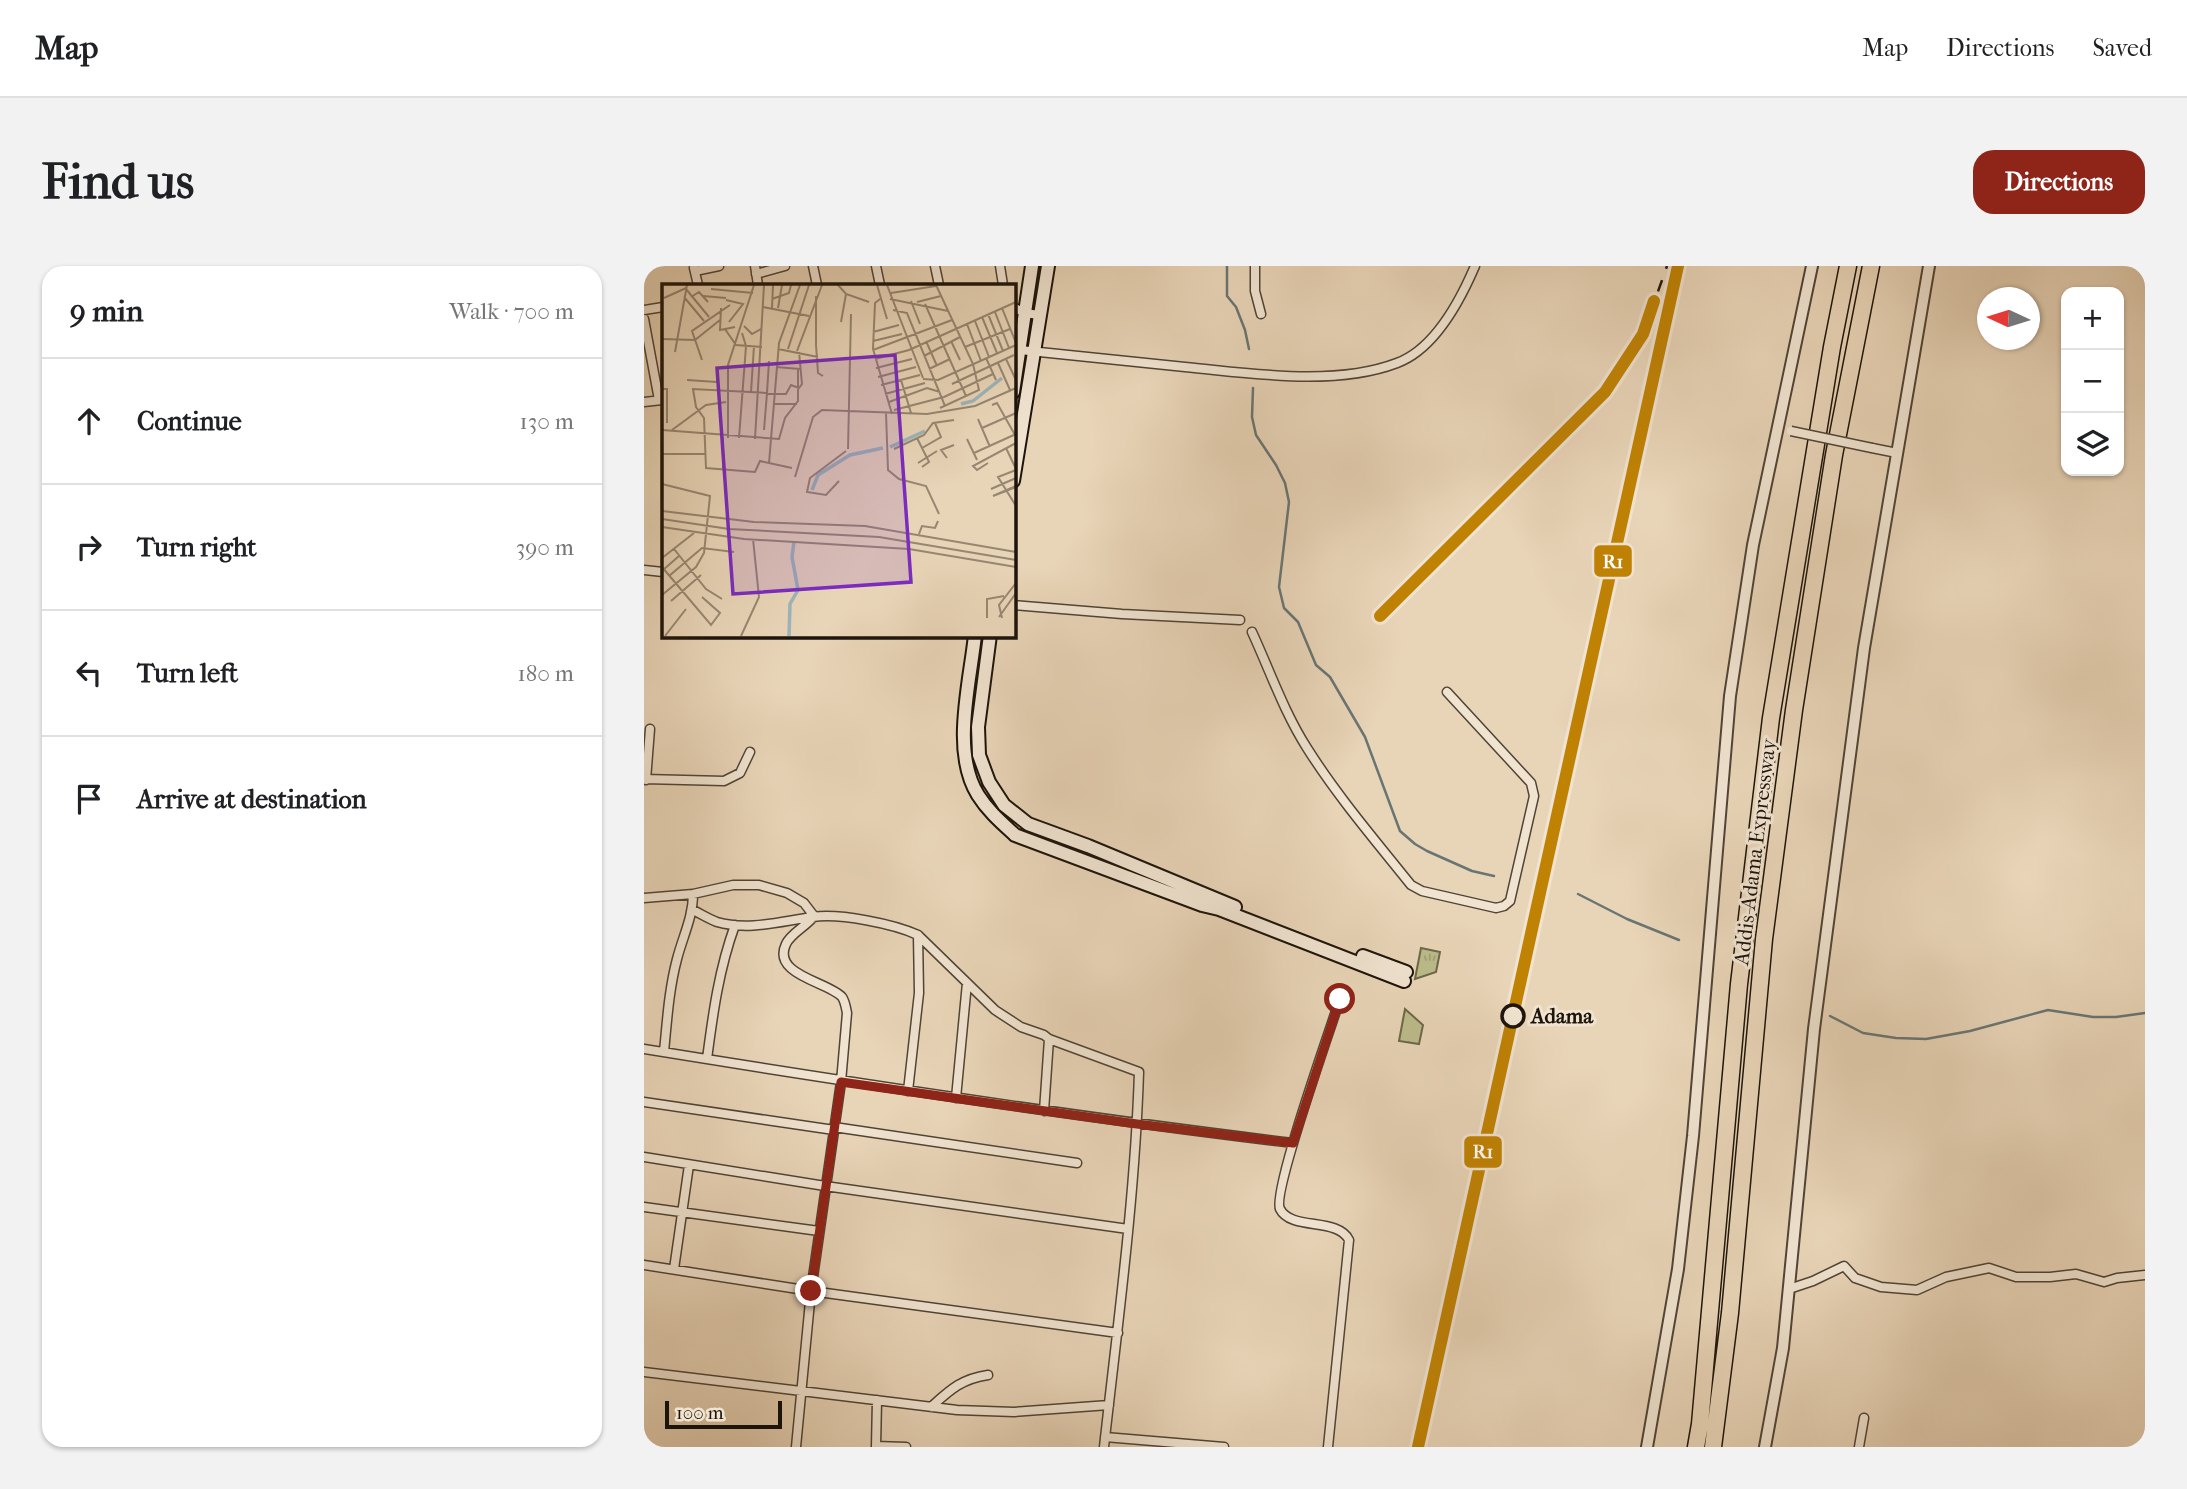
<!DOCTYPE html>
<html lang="en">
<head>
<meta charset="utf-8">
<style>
	:root { --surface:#fff; --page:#f2f2f2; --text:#202124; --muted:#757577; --line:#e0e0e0; --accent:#8f2418 }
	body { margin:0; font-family:"IM FELL French Canon",serif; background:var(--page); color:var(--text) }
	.controls { position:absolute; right:21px; top:21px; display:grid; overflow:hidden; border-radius:14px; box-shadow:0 2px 5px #0004 }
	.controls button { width:63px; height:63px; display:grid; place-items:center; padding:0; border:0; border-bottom:2px solid var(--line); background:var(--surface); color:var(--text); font:35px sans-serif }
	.compass { position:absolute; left:1333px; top:21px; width:63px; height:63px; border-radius:50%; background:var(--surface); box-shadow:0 2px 5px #0004; rotate:274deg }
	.scale { position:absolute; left:21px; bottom:18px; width:117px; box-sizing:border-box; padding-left:7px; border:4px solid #1d140b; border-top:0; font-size:19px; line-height:24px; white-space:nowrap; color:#1d140b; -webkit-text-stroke:5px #f0e3d0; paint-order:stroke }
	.stop { position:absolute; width:21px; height:21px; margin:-16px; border:5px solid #8f2418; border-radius:50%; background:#fff }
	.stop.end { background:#8f2418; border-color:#fff; box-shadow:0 2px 7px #0008 }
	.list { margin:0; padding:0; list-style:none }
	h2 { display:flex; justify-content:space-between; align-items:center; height:91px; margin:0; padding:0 28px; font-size:30px }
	h2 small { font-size:23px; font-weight:400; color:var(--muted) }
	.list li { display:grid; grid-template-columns:46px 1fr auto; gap:21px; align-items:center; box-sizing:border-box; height:126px; padding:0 28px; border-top:2px solid var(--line) }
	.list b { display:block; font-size:26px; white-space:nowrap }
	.list em { font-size:23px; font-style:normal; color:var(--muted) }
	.icon { flex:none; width:38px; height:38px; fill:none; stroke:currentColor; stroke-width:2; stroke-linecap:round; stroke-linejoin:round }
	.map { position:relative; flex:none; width:1501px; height:1181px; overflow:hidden; border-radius:21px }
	header { display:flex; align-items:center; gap:42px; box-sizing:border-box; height:98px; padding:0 35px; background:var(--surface); border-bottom:2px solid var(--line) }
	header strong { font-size:33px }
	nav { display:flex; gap:38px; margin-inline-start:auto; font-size:24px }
	.intro { display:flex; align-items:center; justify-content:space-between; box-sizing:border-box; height:168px; padding:0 42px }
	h1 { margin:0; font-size:49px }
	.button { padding:18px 32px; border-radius:21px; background:var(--accent); color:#fff; font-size:24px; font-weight:700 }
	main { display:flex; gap:42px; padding:0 42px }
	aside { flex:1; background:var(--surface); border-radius:21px; box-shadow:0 2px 5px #0004 }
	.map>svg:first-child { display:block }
	.grass { fill:url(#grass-tufts); stroke:#6c684a; stroke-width:2 }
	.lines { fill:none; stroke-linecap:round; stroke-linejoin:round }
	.stream { stroke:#697573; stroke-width:2.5 }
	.minor-casing { stroke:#504436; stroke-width:11 }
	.tertiary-casing { stroke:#504436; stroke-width:14 }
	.secondary-casing { stroke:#1d140b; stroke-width:16 }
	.motorway-casing { stroke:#1d140b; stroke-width:19 }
	.minor { stroke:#f0e3d0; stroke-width:8 }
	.tertiary { stroke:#f0e3d0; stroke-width:10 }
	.secondary { stroke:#f0e3d0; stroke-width:12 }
	.motorway { stroke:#e8d4b7; stroke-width:16 }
	.rail { stroke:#1d140b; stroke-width:2.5; stroke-dasharray:12 12; stroke-linecap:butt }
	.minor-bridge-casing { stroke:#504436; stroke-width:11; stroke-linecap:butt }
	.minor-bridge { stroke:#f0e3d0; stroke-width:8 }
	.rail-1-casing { stroke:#f0e3d0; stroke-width:18 }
	.rail-1 { stroke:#c08203; stroke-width:12 }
	.route { stroke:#8f2418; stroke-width:9 }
	.stop-dot { fill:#f0e3d0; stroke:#1d140b; stroke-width:3.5 }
	.labels { text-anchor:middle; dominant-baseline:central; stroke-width:6; stroke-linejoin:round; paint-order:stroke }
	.street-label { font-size:21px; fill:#1d140b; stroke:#f0e3d0 }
	.stop-label { font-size:21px; font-weight:bold; fill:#1d140b; stroke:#f0e3d0; text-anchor:start }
	.inset-river { fill:none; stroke:#9cb5b9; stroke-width:3.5 }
	.inset-road { fill:none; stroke:#978772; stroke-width:2 }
	.view { fill:#7b2cbf; fill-opacity:0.15; stroke:#7b2cbf; stroke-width:3.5 }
	.inset-edge { fill:none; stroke:#1d140b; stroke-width:3.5 }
	.line-badge { stroke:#f0e3d0; stroke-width:2.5 }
	.badge-label { font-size:19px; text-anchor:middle; font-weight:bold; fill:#fff }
</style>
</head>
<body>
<header>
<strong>Map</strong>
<nav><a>Map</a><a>Directions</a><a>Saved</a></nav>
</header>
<div class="intro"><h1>Find us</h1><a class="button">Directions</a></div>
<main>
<aside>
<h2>9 min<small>Walk · 700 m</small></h2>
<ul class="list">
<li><svg class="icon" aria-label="ahead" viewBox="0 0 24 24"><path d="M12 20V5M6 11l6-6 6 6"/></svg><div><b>Continue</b></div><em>130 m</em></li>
<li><svg class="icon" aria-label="right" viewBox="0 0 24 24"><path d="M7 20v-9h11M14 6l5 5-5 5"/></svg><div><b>Turn right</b></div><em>390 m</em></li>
<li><svg class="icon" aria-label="left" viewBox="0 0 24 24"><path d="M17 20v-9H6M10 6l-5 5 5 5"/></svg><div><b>Turn left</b></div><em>180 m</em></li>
<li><svg class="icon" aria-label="arrive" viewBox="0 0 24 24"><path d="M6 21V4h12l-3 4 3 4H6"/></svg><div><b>Arrive at destination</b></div></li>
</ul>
</aside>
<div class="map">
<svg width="1501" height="1181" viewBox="0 0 1501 1181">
	<defs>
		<pattern id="grass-tufts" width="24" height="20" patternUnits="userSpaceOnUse" patternTransform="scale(1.75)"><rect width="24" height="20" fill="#bcbb8a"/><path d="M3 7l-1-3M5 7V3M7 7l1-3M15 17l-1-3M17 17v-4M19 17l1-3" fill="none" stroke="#a1a076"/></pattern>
	</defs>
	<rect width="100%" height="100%" fill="#e8d4b7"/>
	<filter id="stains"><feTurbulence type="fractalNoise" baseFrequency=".00286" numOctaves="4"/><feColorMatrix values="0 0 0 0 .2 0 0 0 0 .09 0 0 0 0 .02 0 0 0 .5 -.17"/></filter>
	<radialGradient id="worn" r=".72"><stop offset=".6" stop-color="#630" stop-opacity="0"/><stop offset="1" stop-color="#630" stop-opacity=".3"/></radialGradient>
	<!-- grass -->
	<path class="grass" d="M777,682L796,686L792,706L771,713Z
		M761,743L779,759L775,778L755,775Z"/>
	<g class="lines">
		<!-- stream -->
		<path class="stream" d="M583,0V30L592,41L601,64L605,83
			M609,122L608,151L612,169L632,199L641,217L645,236L635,321L640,342L654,356L672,399L686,411L721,471L756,565L771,578L783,585L828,605L850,610
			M934,628L983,653L1035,674
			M1186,750L1219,767L1252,772L1282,773L1326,765L1404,744L1449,751H1472L1501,747"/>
		<defs>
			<path id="minor" d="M111,0L114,19
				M169,0L173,19
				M232,0L236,19
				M291,0L295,19
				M356,0L359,19
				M611,0V25L617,48
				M50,2L54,19
				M51,5L75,0
				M112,8L141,0
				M369,41L381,47L395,49
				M0,44L19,41
				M0,53L15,134
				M376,84C431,90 486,95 541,101C606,107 690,121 753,97C791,83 816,35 831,0
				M0,136L18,134
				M1228,182L1253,187
				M0,304L19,306
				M369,339L478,348L596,354
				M608,366C626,405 640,446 663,482C694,531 731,574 767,619L778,625L852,642L860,640L866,635L890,530L887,517L803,426
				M0,513L80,515L96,507L106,486
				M2,514L6,463
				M0,632L49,628L89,619H115L143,627L160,637L170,650C163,660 147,667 142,678C127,709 185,716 198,731C201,735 202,742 203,747L197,816L167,1025L152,1181
				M49,644C57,648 65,653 73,656C105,665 137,655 169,651C196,647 250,658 274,669L351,744L377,761L400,769L405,773L495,806C491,931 474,1056 460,1181
				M0,783C216,818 432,851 649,877
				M20,786C23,755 25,723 33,693C39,670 49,651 49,628
				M63,793C69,747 75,703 91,659
				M264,825L275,727L274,669
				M312,832L323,717
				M0,836L190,864
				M400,845L405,773
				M190,861L433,897
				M0,891L181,920L484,963
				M0,941L175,965
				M0,999L167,1025L474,1067
				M30,1003L45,899
				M1145,1023L1169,1015L1200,1000L1211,1012L1237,1021L1273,1024L1302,1011L1345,1002L1372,1011H1406L1432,1008L1460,1016L1473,1012L1501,1009
				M0,1106L313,1144L370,1146L465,1139
				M287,1141C306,1124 317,1113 344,1109
				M461,1171L580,1181
				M232,1180L262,1181
				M232,1181L233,1134
				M684,1181L705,974C694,951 647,965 636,943C628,927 687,761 696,733
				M1215,1181L1220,1152"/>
			<path id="tertiary" d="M1003,1181L1034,1003L1049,870L1086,430L1109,279L1168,0
				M1121,1181L1139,1082L1170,763L1220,382L1285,0"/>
			<path id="secondary" d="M369,126L388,0
				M369,215L404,0
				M331,369C326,417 307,486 334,529C344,545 358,557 371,569L558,639L575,643L760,715
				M346,369L334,461L335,489L345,516L360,539L384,558L444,580L591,641
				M719,690L762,706"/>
			<path id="motorway" d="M1052,1181L1056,1158L1095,718L1127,452L1188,81L1204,0
				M1069,1181L1086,1047L1120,673L1150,444L1190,189L1227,0"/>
		</defs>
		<!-- minor casing -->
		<use href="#minor" class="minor-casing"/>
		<!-- tertiary casing -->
		<use href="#tertiary" class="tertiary-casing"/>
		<!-- secondary casing -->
		<use href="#secondary" class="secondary-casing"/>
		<!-- motorway casing -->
		<use href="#motorway" class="motorway-casing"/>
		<!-- minor -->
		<use href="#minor" class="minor"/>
		<!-- tertiary -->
		<use href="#tertiary" class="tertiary"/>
		<!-- secondary -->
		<use href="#secondary" class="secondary"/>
		<!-- motorway -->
		<use href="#motorway" class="motorway"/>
		<!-- rail -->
		<path class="rail" d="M736,350L961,126L999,68L1023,0
			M774,1181L998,164"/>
		<defs>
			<path id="minor-bridge" d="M1147,165L1228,182"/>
		</defs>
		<!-- minor-bridge casing -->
		<use href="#minor-bridge" class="minor-bridge-casing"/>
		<!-- minor-bridge -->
		<use href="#minor-bridge" class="minor-bridge"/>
		<defs>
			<path id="rail-1" d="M736,350L961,126L999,68L1010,35
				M774,1181L1034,0"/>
		</defs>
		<!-- rail-1 casing -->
		<use href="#rail-1" class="rail-1-casing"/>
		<!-- rail-1 -->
		<use href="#rail-1" class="rail-1"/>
	</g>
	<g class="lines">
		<!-- route -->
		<path class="route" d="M167,1025L197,816L493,858L649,877L696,733"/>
	</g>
	<!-- markers -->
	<circle class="stop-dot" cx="869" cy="750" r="11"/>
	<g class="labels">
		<!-- street labels -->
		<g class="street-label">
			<text transform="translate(1111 586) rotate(-83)">Addis-Adama Expressway</text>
		</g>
		<!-- stop labels -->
		<g class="stop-label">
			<text x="887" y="750">Adama</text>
		</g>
	</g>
	<!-- overview -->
	<g transform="translate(18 18)">
		<rect width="354" height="354" fill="#e8d4b7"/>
		<path class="inset-river" d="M299,120L311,117L340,94M228,163L263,147M150,206L156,191L188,171L221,164M127,352L128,320L136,306L130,273L132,258"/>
		<path class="inset-road" d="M176,1L184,10L207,18M215,1L225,35M225,1L261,94M274,1L311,80L317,106L278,124M24,5L47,33M49,5L91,9M229,9L274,2M41,12L64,14M154,12V61L156,89L161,92M22,13L42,37M29,13L37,8L46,18M2,14L24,4M110,15L127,9L129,1M218,15L213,19L211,65L230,130M228,15L286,27M64,16L81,20L67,38M249,17L258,40M255,18L279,12M263,20L304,112M101,23L147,32M59,24L58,46L73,43M110,24L111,1M116,24L120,1M340,24L354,59M231,26L245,29L283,122M333,28L347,64M326,30L341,67M320,33L335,69M313,37L327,73M179,38L184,10M305,40L319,77M82,42L90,50L99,45M63,45L74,61L100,63M211,48L237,41M0,55L33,56L58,36M211,57L240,50M264,57L275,82M289,57L298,76M303,63L348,45M116,65L156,73M126,65L147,1M211,66L290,36M135,67L160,1M13,68L25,1M262,72L298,53M324,74L334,96M213,75L247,66L354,18M344,75L354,96M40,76L30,47L68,21M336,79L348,106M114,83L138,85M214,84L250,75M267,85L288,75M216,93L254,83M261,95L276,96L354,61M25,96L55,98M239,96L249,129M290,100L352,71M219,101L258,91M0,105H5V139M89,108L92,62M105,109L107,77M223,110L263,99M227,118L265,104L278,108M111,120H135M330,121L335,119L353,151M232,126L282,113L331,90M224,129L226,186L237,195L264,202L277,230M316,135L328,163M320,144L354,129M0,146L117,155L123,134L136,117V86M10,146L44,121L64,118M102,146L105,109M66,154V81L92,1M77,154L84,62L80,49M255,154L267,178L260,183M93,155L102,1M305,155L315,176M260,164L279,153L273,139M344,164L354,185M186,165L189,30M232,165L262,151L271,139L292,136M312,169L354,150M0,170H44M285,174L279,166L292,161M107,179L117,59L138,1M256,179L275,167M326,179L315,186L311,182L354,159M130,184L98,177L93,188L44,184L42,134L34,123L31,105L124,110L129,101L137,104L140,100L137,68M354,186L336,193L354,222M61,187V153M133,193L151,133L160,126L265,130L313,122L354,104M177,197L164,211L145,208L148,194L184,167M0,200L48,212L42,269L34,283L0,311M354,202L331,212L354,203M329,205L354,194M0,227L92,238L203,242L354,268M0,235L67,245L217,253L354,276M0,243L82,255L247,265L354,283M257,250L260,242L273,244L276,237M12,265L44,305L60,315M0,274L32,249M0,283L49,341L58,329L40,313M1,286L17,272M7,292L40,264L72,268M9,317L39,291M337,333L354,309M325,334V315L342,312M340,334L337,321L354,299M3,352L24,325M79,352L97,313L91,255"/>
		<path class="view" d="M233,71L249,298L71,310L55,84Z"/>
		<rect width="354" height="354" class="inset-edge"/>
	</g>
	<g class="line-badge">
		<rect x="949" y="278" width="40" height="34" rx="7" fill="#c08203"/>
		<rect x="819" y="869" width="40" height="34" rx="7" fill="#c08203"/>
	</g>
	<g class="badge-label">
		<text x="969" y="302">R1</text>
		<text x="839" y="892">R1</text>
	</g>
	<rect width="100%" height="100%" filter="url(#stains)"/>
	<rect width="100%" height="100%" fill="url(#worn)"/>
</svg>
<div class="controls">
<button>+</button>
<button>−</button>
<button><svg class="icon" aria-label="layers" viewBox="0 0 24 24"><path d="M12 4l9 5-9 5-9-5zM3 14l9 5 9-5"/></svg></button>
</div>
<svg class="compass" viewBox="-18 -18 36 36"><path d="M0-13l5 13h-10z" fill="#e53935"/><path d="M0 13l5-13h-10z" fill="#757577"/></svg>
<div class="scale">100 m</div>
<div class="stop" style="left:696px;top:733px"></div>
<div class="stop end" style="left:167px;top:1025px"></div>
</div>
</main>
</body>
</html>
